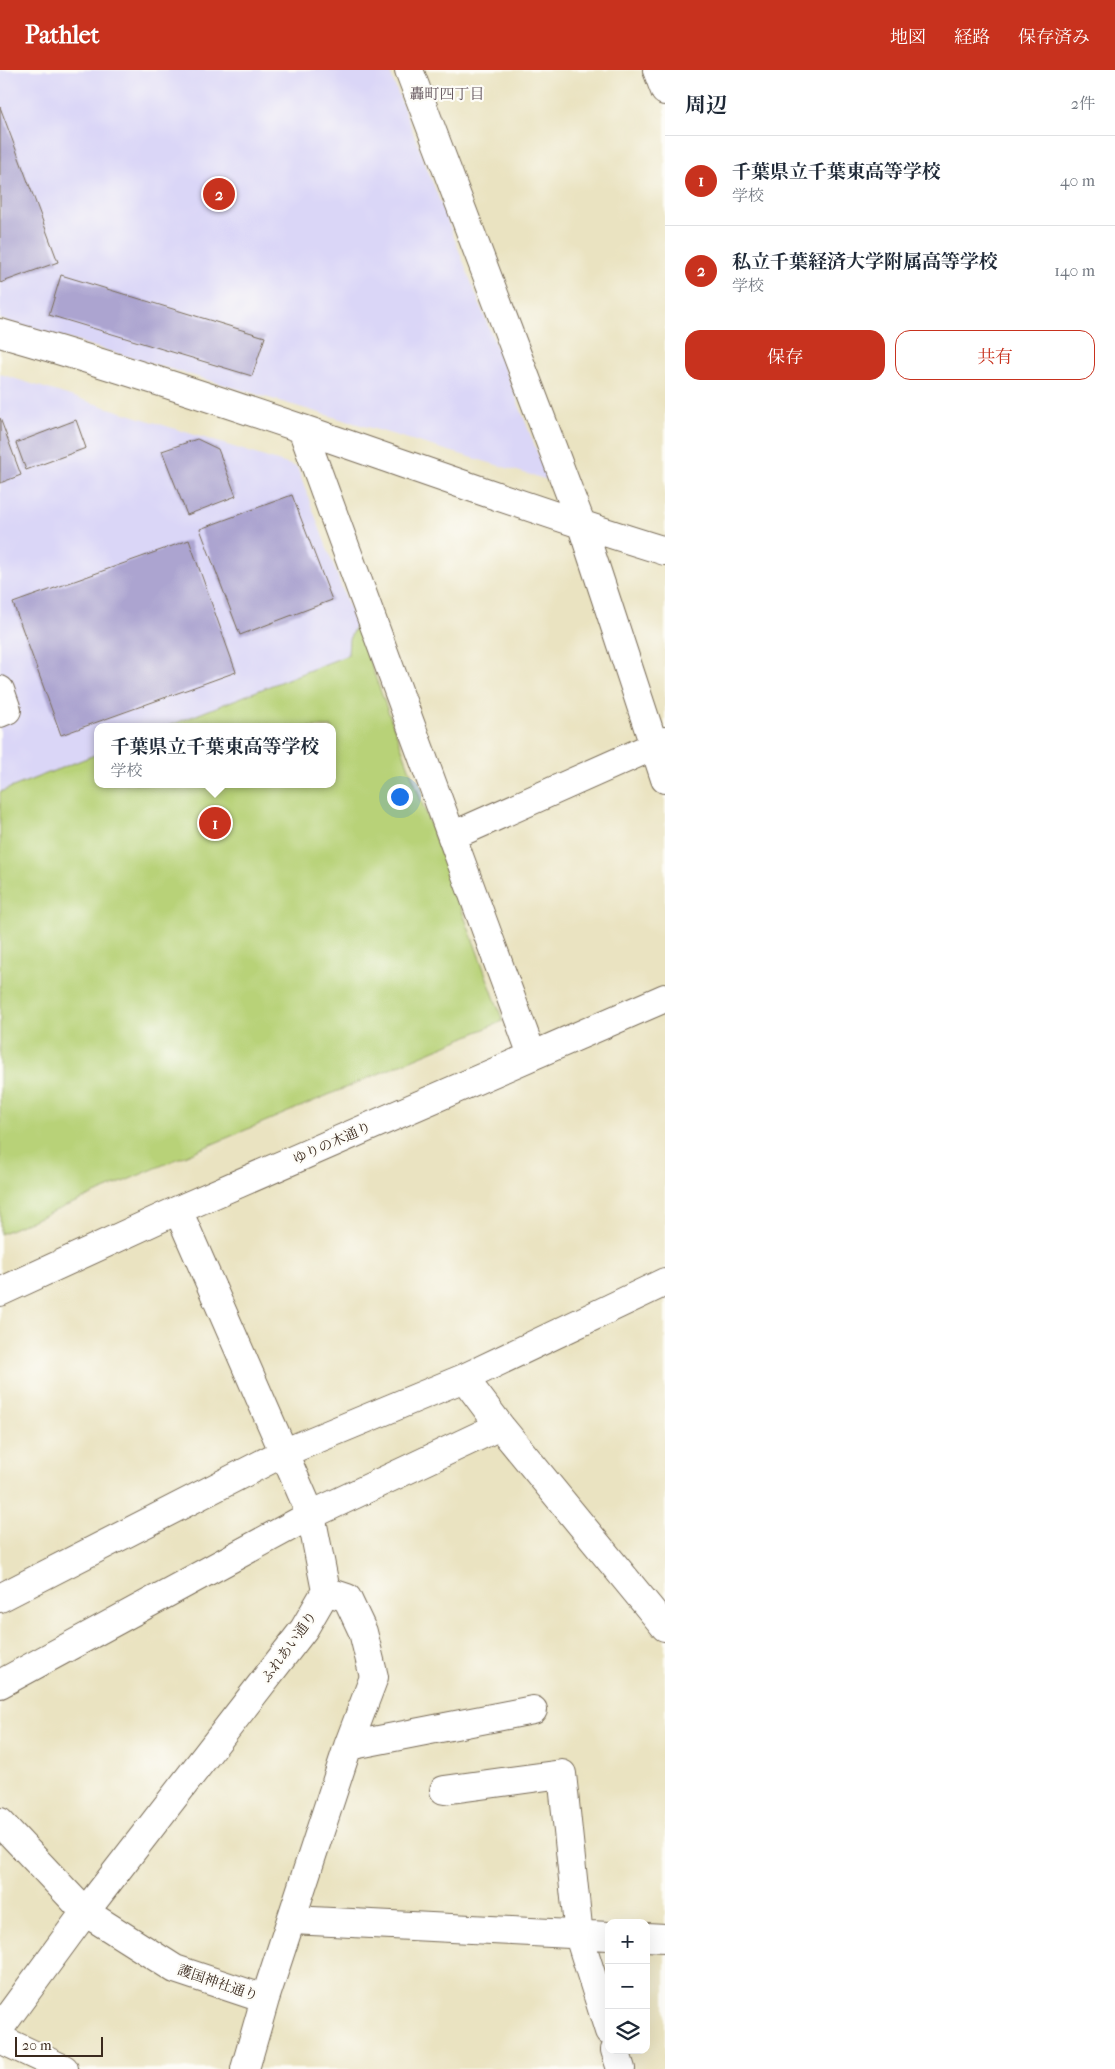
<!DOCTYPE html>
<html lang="ja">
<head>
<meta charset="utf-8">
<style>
	:root { --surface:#fff; --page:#f6f6f7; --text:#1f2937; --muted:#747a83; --line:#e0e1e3; --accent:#c8321e }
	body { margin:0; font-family:"IM FELL French Canon","Noto Serif JP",serif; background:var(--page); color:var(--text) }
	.controls { position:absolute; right:15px; bottom:15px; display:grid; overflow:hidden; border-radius:10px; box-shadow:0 5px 20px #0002 }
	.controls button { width:45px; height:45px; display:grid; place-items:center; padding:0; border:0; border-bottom:1px solid var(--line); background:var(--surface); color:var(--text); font:25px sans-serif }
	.scale { position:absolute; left:15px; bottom:12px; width:88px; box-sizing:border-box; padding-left:5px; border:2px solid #3b2a1e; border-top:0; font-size:14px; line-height:18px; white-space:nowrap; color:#3b2a1e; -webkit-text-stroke:4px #fdfcf7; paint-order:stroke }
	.you { position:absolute; left:399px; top:726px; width:18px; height:18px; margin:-12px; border:4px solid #fff; border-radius:50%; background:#1a73e8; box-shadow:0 0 0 8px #1a73e833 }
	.badge { display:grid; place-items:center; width:32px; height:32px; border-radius:50%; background:var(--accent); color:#fff; font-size:16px; font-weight:700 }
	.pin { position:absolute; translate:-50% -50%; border:2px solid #fff; box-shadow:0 1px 5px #0006 }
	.popup { position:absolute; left:94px; top:653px; width:242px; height:65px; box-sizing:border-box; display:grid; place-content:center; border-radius:10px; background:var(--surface); filter:drop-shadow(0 1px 4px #0005); font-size:16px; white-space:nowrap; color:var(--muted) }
	.popup b { font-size:19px; color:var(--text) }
	.popup::after { content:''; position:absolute; left:50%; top:100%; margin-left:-10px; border:10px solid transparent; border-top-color:var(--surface) }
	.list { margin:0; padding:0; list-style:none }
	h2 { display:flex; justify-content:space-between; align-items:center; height:65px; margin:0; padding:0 20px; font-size:21px }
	h2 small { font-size:16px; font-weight:400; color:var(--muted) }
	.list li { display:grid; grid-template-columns:32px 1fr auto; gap:15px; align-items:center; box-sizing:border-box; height:90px; padding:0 20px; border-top:1px solid var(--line) }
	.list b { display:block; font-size:19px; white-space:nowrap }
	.list p { margin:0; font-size:16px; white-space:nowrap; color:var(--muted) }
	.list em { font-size:16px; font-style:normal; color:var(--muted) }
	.actions { display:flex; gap:10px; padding:15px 20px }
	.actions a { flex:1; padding:11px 0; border:1px solid var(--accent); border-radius:15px; text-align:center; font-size:18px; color:var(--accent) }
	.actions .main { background:var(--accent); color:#fff }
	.icon { flex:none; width:28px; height:28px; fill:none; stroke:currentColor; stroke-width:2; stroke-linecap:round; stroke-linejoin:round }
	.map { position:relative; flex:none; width:665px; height:1999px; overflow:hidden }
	header { display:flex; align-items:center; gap:30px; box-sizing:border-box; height:70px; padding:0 25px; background:var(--accent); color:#fff }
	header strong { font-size:24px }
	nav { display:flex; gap:28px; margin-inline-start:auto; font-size:18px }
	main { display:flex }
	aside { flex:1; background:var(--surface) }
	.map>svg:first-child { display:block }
	.built { fill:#dad6f7; fill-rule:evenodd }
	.green { fill:#b8d278; stroke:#7a7e4b }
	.building { fill:#aca4d0 }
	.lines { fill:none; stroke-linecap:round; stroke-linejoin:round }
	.minor-casing { stroke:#786b57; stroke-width:30 }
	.minor { stroke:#fff; stroke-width:28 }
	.labels { text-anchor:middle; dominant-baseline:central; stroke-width:4.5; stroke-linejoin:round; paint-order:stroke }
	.street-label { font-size:14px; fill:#3b2a1e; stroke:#fdfcf7 }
	.neighbourhood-label { font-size:15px; fill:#63555c; stroke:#fdfcf7 }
</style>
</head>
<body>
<header>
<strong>Pathlet</strong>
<nav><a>地図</a><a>経路</a><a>保存済み</a></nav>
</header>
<main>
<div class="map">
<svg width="665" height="1999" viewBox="0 0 665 1999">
	<rect width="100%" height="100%" fill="#fdfcf7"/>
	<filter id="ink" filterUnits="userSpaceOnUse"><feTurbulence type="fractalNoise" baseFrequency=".02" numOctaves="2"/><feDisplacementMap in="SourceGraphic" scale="10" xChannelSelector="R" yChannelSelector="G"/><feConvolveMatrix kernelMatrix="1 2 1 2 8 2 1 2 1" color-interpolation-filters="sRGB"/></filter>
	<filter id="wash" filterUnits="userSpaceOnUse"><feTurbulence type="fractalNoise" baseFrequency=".0096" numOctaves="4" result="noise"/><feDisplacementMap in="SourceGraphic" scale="20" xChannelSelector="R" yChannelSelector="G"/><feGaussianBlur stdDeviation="1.12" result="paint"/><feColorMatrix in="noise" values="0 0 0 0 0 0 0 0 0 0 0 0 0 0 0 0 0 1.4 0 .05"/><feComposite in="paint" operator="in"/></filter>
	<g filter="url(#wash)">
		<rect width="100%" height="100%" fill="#eae3c1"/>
		<!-- built -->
		<path class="built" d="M0,0H389L548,410L0,249Z
			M0,304L297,397L503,951L0,1164ZM98,657H332V714H98Z"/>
		<!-- green -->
		<path class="green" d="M356,555L503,951L0,1164V722L97,684L98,714H332V657H166L348,585L349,569Z"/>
		<g id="blocks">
			<!-- building -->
			<path class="building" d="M0,37L58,192L0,213Z
				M61,205L265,267L252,306L49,245Z
				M0,348L21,405L0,413Z
				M76,350L86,378L26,400L16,373Z
				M197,369L218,379L236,426L187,445L162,381Z
				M292,425L332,530L240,565L200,459Z
				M189,470L236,602L61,665L13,533Z"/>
		</g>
	</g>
	<g filter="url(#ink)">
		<use href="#blocks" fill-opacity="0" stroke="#786b57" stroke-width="1"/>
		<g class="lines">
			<defs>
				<path id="minor" d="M409,0L582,456L665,709
					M657,0L665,21
					M0,263C102,292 203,325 303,359C423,400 543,444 665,481
					M302,359L532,985
					M0,620L7,640L0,643
					M452,766L665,671
					M0,1222L178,1140L665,928
					M464,1308L665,1212
					M0,1528L283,1383L464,1308L500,1356L665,1557
					M0,1614L311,1445L500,1356
					M348,1676L533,1640
					M444,1720L562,1704L579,1866L609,1961
					M0,1752L85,1842L175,1899L265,1929L245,1999
					M292,1850L609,1866
					M646,1867L665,1868
					M265,1929L348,1676L374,1607L363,1562L347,1528L326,1521
					M0,1958L85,1842L304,1559L326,1521L311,1445L178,1140
					M0,1969L64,1999
					M615,1980L621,1999"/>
			</defs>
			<!-- minor casing -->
			<use href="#minor" class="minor-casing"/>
			<!-- minor -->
			<use href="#minor" class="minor"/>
		</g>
	</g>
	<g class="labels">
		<!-- street labels -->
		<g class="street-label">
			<text transform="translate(332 1073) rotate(-24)">ゆりの木通り</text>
			<text transform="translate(289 1577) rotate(-54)">ふれあい通り</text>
			<text transform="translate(218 1913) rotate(19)">護国神社通り</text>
		</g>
		<!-- neighbourhood labels -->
		<g class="neighbourhood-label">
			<text x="447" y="24">轟町四丁目</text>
		</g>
	</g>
</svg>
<div class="controls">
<button>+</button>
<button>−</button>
<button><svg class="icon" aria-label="layers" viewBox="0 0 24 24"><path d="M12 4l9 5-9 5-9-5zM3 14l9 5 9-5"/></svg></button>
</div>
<div class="scale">20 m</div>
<div class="you"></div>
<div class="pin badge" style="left:215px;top:753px">1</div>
<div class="popup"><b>千葉県立千葉東高等学校</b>学校</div>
<div class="pin badge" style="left:219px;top:124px">2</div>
</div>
<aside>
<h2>周辺<small>2件</small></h2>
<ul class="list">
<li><span class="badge">1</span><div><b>千葉県立千葉東高等学校</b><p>学校</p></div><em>40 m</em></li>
<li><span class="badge">2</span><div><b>私立千葉経済大学附属高等学校</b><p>学校</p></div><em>140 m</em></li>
</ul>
<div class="actions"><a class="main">保存</a><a>共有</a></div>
</aside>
</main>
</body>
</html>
